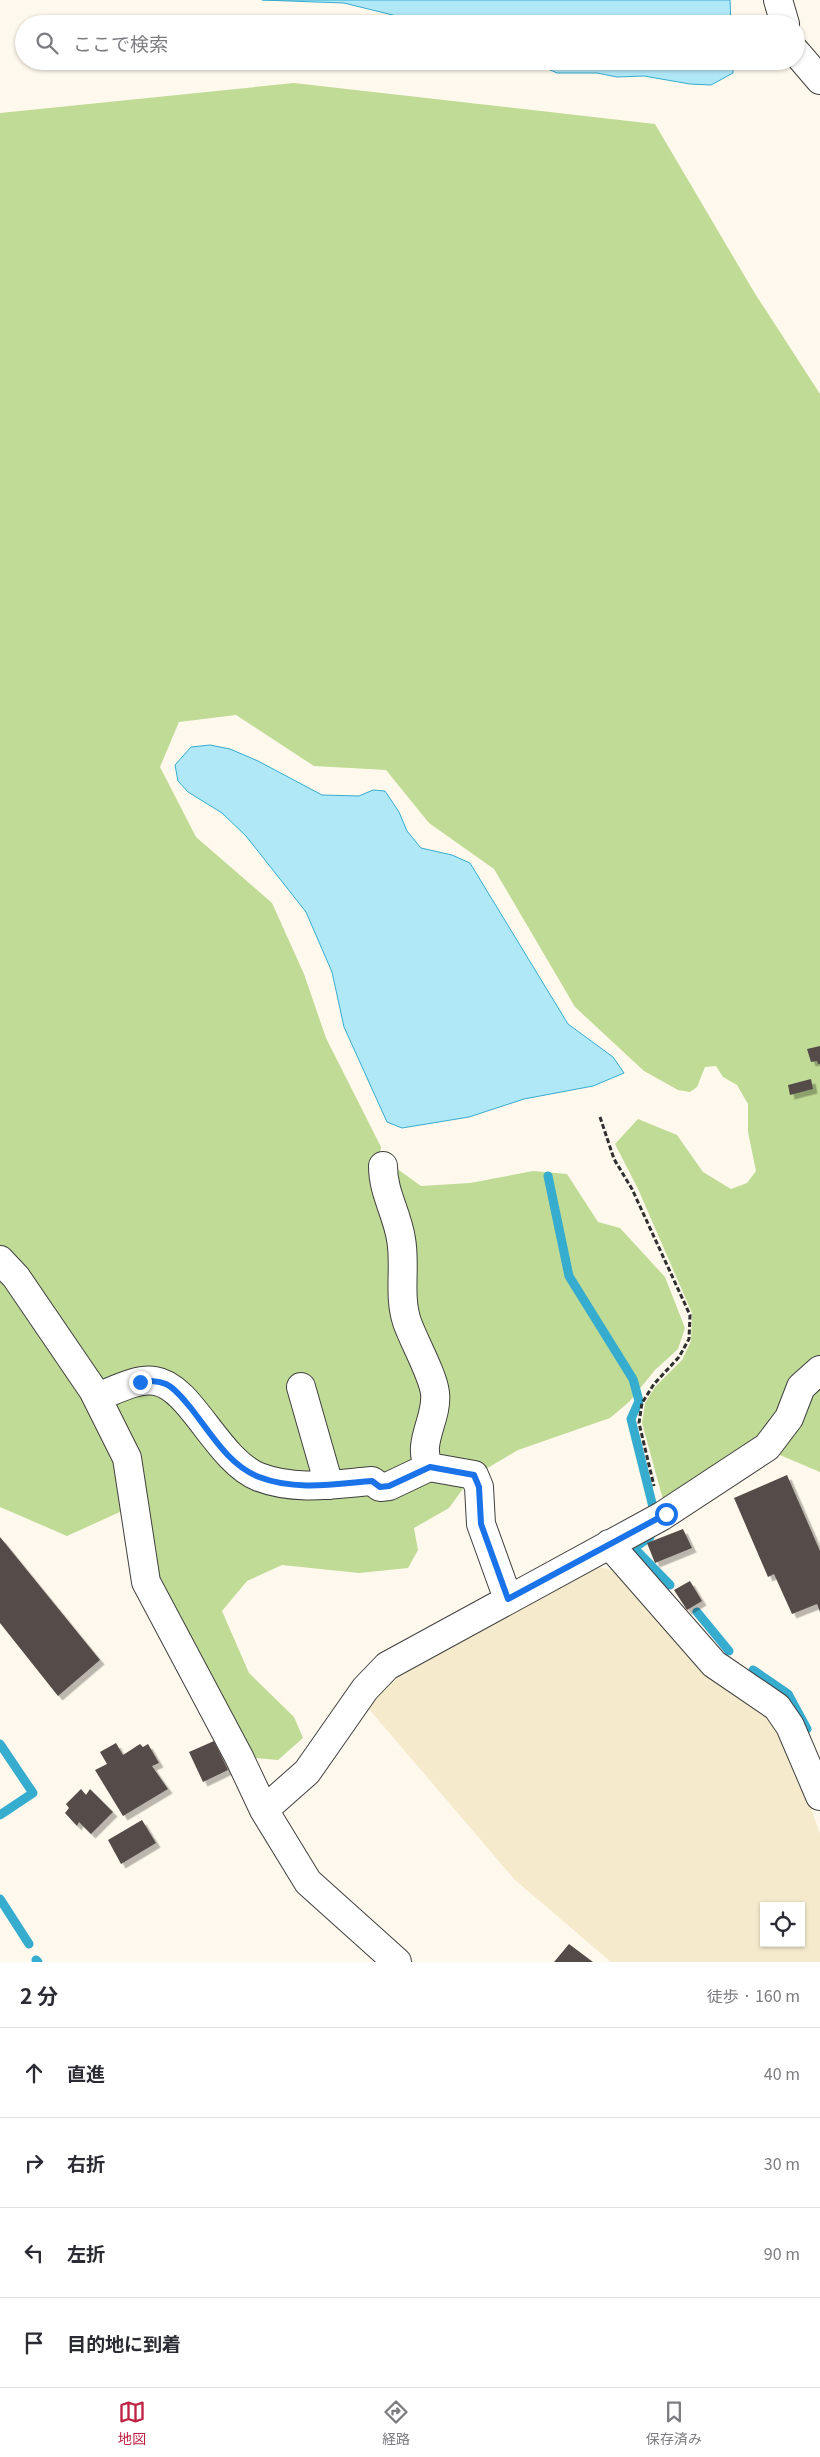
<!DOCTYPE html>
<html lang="ja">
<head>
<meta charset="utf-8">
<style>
	:root { --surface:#fff; --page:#f2f2f3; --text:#2b2b33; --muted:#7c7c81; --line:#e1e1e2; --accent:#bf2244 }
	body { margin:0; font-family:Georgia,"Noto Sans JP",serif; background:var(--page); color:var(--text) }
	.controls { position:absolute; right:15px; bottom:15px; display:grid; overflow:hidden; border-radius:0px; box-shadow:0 1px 4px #0004 }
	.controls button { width:45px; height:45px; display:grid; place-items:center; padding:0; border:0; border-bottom:1px solid var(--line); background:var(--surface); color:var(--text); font:25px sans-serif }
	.stop { position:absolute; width:15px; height:15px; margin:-11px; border:4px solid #1a73e8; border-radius:50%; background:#fff }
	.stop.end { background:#1a73e8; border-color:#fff; box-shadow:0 1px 5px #0008 }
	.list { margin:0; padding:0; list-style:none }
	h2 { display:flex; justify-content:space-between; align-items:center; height:65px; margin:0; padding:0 20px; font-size:21px }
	h2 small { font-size:16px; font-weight:400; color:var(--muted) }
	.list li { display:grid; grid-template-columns:32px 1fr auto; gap:15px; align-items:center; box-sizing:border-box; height:90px; padding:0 20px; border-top:1px solid var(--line) }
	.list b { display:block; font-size:19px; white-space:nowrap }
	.list em { font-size:16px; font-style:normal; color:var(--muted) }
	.icon { flex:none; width:28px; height:28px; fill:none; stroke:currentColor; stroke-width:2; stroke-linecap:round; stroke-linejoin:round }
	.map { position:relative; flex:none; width:820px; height:1962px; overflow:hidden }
	.search { position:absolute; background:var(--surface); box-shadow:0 1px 4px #0004; left:15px; right:15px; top:15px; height:55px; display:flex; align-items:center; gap:12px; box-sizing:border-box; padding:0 18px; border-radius:28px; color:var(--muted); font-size:19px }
	.sheet { height:425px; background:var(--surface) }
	nav { display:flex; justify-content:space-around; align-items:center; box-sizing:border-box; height:70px; border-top:1px solid var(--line); background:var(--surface); font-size:14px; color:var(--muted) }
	nav a { display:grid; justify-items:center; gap:2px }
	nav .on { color:var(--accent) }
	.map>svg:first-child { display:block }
	.farmland { fill:#f5ebcc; fill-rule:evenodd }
	.forest { fill:#c0db95 }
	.water { fill:#b0e8f7; stroke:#36accf }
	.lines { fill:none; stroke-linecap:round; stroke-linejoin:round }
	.stream { stroke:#36accf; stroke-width:9 }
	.building { fill:#554c49; filter:url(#shadow) }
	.street-casing { stroke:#404040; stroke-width:30 }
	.path { stroke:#2f2f2f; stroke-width:3; stroke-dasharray:5 2.5; stroke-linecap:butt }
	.street { stroke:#fff; stroke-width:28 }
	.route { stroke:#1a73e8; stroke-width:6 }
</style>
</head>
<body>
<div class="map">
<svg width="820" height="1962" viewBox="0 0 820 1962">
	<defs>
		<filter id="shadow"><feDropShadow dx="4.5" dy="4.5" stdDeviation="0" flood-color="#0004"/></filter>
	</defs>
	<rect width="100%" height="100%" fill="#fff8ec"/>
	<!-- farmland -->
	<path class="farmland" d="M591,1566L623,1571L736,1693L765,1715L779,1736L801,1779L820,1834V1962H611L515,1880L368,1708L384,1686L396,1676ZM764,1906H801V1943H764Z"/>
	<!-- forest -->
	<path class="forest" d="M294,83L655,124L754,292L820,394V1364L772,1433L665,1507L642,1423L645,1403L655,1387L682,1360L691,1341L692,1313L638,1189L615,1144L638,1119L677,1135L703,1172L731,1189L747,1183L756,1171L748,1132V1104L737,1085L723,1077L716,1066L705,1067L697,1087L690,1092L678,1090L644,1071L575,1007L494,869L429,823L386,770L314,766L236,715L179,722L160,767L196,837L272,903L304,974L326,1038L381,1147L379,1161L424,1378L422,1464C378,1485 318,1480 270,1477L173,1381L103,1391L0,1247V113Z
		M389,1163L421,1186L470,1183L533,1171L567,1174L598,1222L620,1228L665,1277L685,1328L678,1349L655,1370L629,1402L610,1418L518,1450L479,1473L436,1463L427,1357Z
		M0,1278L48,1339L113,1454L122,1511L67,1536L0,1507Z
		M820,1375V1472L768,1450Z
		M156,1385L249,1477L428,1472L470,1479L449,1508L414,1528L418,1550L408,1568L359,1573L282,1565L247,1581L222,1611L249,1673L294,1717L303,1738L278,1760L256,1758L217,1698L153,1577L107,1398Z"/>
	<!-- water -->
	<path class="water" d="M262,0H730L731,24H429L344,3Z
		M530,61H733V73L711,85L690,84L644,76L617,77L597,73H557Z
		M210,745L230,749L258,761L322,795L359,796L373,790L385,791L399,812L407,831L421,848L452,855L470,863L568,1024L613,1057L624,1073L593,1086L524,1099L469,1117L402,1128L387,1122L344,1027L332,972L306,912L246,836L222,813L188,792L178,781L175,765L191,747Z"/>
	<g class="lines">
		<!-- stream -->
		<path class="stream" d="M548,1176L569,1276L633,1379L639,1401L631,1419L653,1507
			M650,1537L634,1548L670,1585
			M697,1612L729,1651
			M753,1670L788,1694L807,1729
			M0,1744L33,1793L0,1815
			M0,1899L29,1944
			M36,1960L38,1962"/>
	</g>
	<!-- building -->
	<path class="building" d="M820,1046V1064H818L817,1061L811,1062L807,1049Z
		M811,1079L813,1089L790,1095L788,1085Z
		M787,1475L820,1551V1612L817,1604L792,1614L774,1574L768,1577L734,1498Z
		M683,1529L692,1548L655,1563L647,1543Z
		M0,1537L100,1660L58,1696L0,1623Z
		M690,1581L702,1601L687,1610L674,1590Z
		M214,1741L228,1770L203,1782L189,1752Z
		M116,1743L123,1755L140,1744L143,1747L148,1744L159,1763L152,1766L168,1789L123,1816L95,1770L107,1764L100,1752Z
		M81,1789L86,1795L90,1789L113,1812L91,1834L79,1822L77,1826L65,1813L69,1808L66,1804Z
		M142,1820L156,1843L121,1864L108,1840Z
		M569,1944L593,1962H554Z"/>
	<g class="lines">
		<defs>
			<path id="street" d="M778,0L785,24
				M796,52L820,80
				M383,1166C383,1193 397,1213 401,1239C406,1266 398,1295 407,1322C414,1342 433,1375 435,1393C438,1419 416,1443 429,1467L474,1475L479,1487L481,1524L508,1599
				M0,1260L16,1277L93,1390L127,1458L146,1582L239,1757L264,1810L308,1882L397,1962
				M301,1387L329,1485
				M97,1397C114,1391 136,1378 155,1381C191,1386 217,1460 259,1477C295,1491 335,1484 372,1481L380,1487L389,1486L429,1467
				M609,1544L714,1664L777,1707L790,1726L820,1796
				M264,1810L307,1772L365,1689L387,1666L662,1516L767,1447L789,1418L801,1387L820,1370"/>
		</defs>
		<!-- street casing -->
		<use href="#street" class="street-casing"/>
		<!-- path -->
		<path class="path" d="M600,1117L614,1159L632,1189L690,1315L689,1339L679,1357L654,1384L642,1403L639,1423L654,1486"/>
		<!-- street -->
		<use href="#street" class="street"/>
	</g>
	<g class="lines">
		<!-- route -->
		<path class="route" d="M140,1382C149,1381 157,1380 166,1384C175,1388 184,1400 190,1407C210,1432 228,1465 259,1477C295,1491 335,1484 372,1481L380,1487L389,1486L430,1467L474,1475L479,1487L481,1524L508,1599L666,1514"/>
	</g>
</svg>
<div class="controls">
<button><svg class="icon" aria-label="locate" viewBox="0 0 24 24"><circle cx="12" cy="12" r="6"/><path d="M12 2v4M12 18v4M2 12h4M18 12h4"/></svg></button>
</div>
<div class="stop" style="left:666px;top:1514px"></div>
<div class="stop end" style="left:140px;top:1382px"></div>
<div class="search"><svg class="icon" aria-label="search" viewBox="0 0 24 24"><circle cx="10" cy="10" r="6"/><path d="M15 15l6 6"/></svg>ここで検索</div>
</div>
<section class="sheet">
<h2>2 分<small>徒歩 · 160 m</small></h2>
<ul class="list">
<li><svg class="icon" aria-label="ahead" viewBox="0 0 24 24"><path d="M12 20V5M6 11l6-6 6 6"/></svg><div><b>直進</b></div><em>40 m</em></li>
<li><svg class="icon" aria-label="right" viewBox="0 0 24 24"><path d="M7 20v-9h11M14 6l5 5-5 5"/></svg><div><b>右折</b></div><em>30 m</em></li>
<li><svg class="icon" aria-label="left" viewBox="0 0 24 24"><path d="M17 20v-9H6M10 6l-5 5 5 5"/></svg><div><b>左折</b></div><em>90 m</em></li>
<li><svg class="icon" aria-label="arrive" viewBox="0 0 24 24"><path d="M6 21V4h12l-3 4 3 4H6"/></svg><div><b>目的地に到着</b></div></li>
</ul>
</section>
<nav>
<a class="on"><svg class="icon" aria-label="map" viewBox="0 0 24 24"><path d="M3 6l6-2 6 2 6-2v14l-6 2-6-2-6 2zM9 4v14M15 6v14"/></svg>地図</a>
<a><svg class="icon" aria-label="directions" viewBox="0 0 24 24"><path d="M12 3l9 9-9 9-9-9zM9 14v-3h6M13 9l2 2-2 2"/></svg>経路</a>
<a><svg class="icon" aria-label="saved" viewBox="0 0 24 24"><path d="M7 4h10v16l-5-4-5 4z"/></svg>保存済み</a>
</nav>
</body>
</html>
